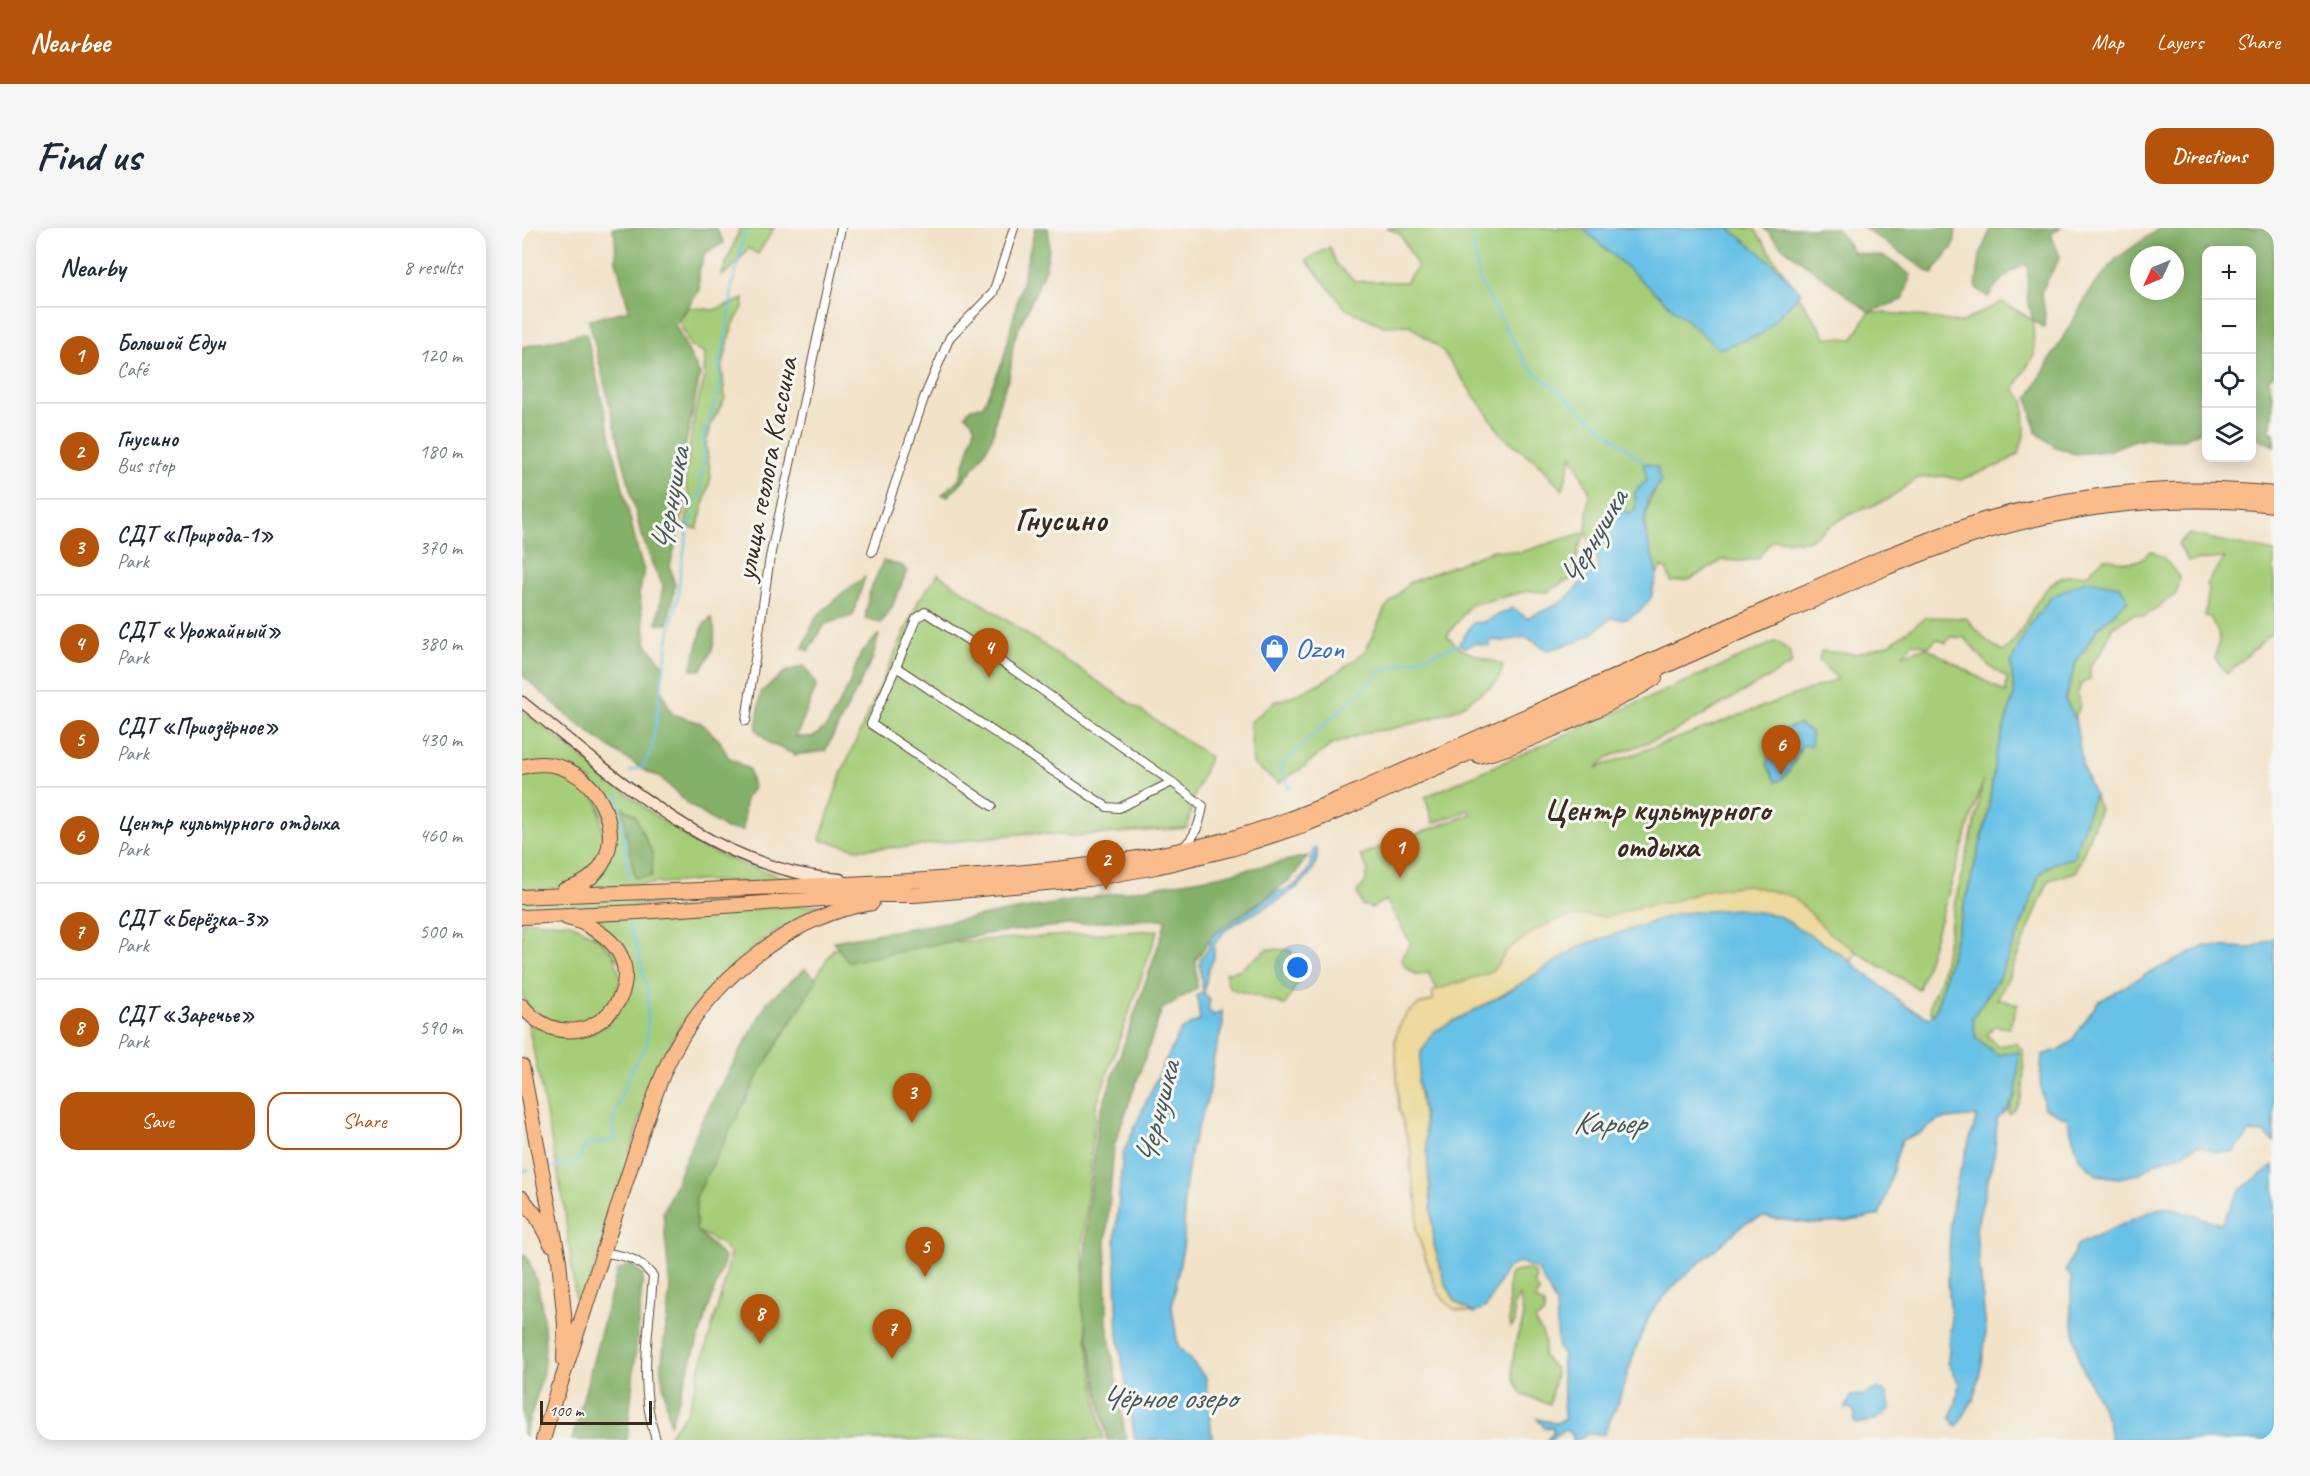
<!DOCTYPE html>
<html lang="en">
<head>
<meta charset="utf-8">
<style>
	:root { --surface:#fff; --page:#f6f6f7; --text:#1f2937; --muted:#747a83; --line:#e0e1e3; --accent:#b45309 }
	body { margin:0; font-family:Caveat,sans-serif; background:var(--page); color:var(--text) }
	.controls { position:absolute; right:18px; top:18px; display:grid; overflow:hidden; border-radius:12px; box-shadow:0 3px 15px #0003 }
	.controls button { width:54px; height:54px; display:grid; place-items:center; padding:0; border:0; border-bottom:2px solid var(--line); background:var(--surface); color:var(--text); font:30px sans-serif }
	.compass { position:absolute; left:1608px; top:18px; width:54px; height:54px; border-radius:50%; background:var(--surface); box-shadow:0 3px 15px #0003; rotate:226deg }
	.scale { position:absolute; left:18px; bottom:15px; width:112px; box-sizing:border-box; padding-left:6px; border:3px solid #3b2a1e; border-top:0; font-size:16px; line-height:21px; white-space:nowrap; color:#3b2a1e; -webkit-text-stroke:4px #f6f6f2; paint-order:stroke }
	.you { position:absolute; left:776px; top:740px; width:21px; height:21px; margin:-15px; border:4px solid #fff; border-radius:50%; background:#1a73e8; box-shadow:0 0 0 9px #1a73e833 }
	.badge { display:grid; place-items:center; width:39px; height:39px; border-radius:50%; background:var(--accent); color:#fff; font-size:20px; font-weight:700 }
	.pin { position:absolute; translate:-50% -50px; filter:drop-shadow(0 2px 3px #0008) }
	.pin::after { content:''; position:absolute; top:32px; width:21px; height:18px; background:inherit; clip-path:polygon(0 0,100% 0,50% 100%) }
	.list { margin:0; padding:0; list-style:none }
	h2 { display:flex; justify-content:space-between; align-items:center; height:78px; margin:0; padding:0 24px; font-size:26px }
	h2 small { font-size:20px; font-weight:400; color:var(--muted) }
	.list li { display:grid; grid-template-columns:39px 1fr auto; gap:18px; align-items:center; box-sizing:border-box; height:96px; padding:0 24px; border-top:2px solid var(--line) }
	.list b { display:block; font-size:22px; white-space:nowrap }
	.list p { margin:0; font-size:20px; white-space:nowrap; color:var(--muted) }
	.list em { font-size:20px; font-style:normal; color:var(--muted) }
	.actions { display:flex; gap:12px; padding:18px 24px }
	.actions a { flex:1; padding:14px 0; border:2px solid var(--accent); border-radius:18px; text-align:center; font-size:21px; color:var(--accent) }
	.actions .main { background:var(--accent); color:#fff }
	.icon { flex:none; width:33px; height:33px; fill:none; stroke:currentColor; stroke-width:2; stroke-linecap:round; stroke-linejoin:round }
	.map { position:relative; flex:none; width:1752px; height:1212px; overflow:hidden; border-radius:18px }
	header { display:flex; align-items:center; gap:36px; box-sizing:border-box; height:84px; padding:0 30px; background:var(--accent); color:#fff }
	header strong { font-size:28px }
	nav { display:flex; gap:33px; margin-inline-start:auto; font-size:21px }
	.intro { display:flex; align-items:center; justify-content:space-between; box-sizing:border-box; height:144px; padding:0 36px }
	h1 { margin:0; font-size:42px }
	.button { padding:15px 27px; border-radius:18px; background:var(--accent); color:#fff; font-size:21px; font-weight:700 }
	main { display:flex; gap:36px; padding:0 36px }
	aside { flex:1; background:var(--surface); border-radius:18px; box-shadow:0 3px 15px #0003 }
	.map>svg:first-child { display:block }
	.green { fill:#a6ce79; stroke:#707c4c; stroke-width:1.5; fill-rule:evenodd }
	.forest { fill:#84b169; stroke:#606e44; stroke-width:1.5; fill-rule:evenodd }
	.sand { fill:#eeda9e; stroke:#94825e; stroke-width:1.5 }
	.water { fill:#68c1e6; stroke:#527682; stroke-width:1.5 }
	.lines { fill:none; stroke-linecap:round; stroke-linejoin:round }
	.stream { stroke:#68c1e6; stroke-width:2 }
	.street-casing { stroke:#564638; stroke-width:10 }
	.secondary-casing { stroke:#564638; stroke-width:13 }
	.highway-casing { stroke:#564638; stroke-width:16 }
	.street { stroke:#fff; stroke-width:8 }
	.secondary { stroke:#fde4d1; stroke-width:10 }
	.highway { stroke:#fabc8b; stroke-width:14 }
	.labels { text-anchor:middle; dominant-baseline:central; stroke-width:6; stroke-linejoin:round; paint-order:stroke }
	.street-label { font-size:30px; fill:#3b2a1e; stroke:#f6f6f2 }
	.shop-label { font-size:30px; fill:#366cbe; stroke:#f6f6f2; text-anchor:start }
	.water-label { font-size:32px; font-style:italic; fill:#48575a; stroke:#f6f6f2 }
	.neighbourhood-label { font-size:32px; font-weight:bold; fill:#3b2a1e; stroke:#f6f6f2 }
	.quarter-label { font-size:33px; font-weight:bold; fill:#3b2a1e; stroke:#f6f6f2 }
</style>
</head>
<body>
<header>
<strong>Nearbee</strong>
<nav><a>Map</a><a>Layers</a><a>Share</a></nav>
</header>
<div class="intro"><h1>Find us</h1><a class="button">Directions</a></div>
<main>
<aside>
<h2>Nearby<small>8 results</small></h2>
<ul class="list">
<li><span class="badge">1</span><div><b>Большой Едун</b><p>Café</p></div><em>120 m</em></li>
<li><span class="badge">2</span><div><b>Гнусино</b><p>Bus stop</p></div><em>180 m</em></li>
<li><span class="badge">3</span><div><b>СДТ «Природа-1»</b><p>Park</p></div><em>370 m</em></li>
<li><span class="badge">4</span><div><b>СДТ «Урожайный»</b><p>Park</p></div><em>380 m</em></li>
<li><span class="badge">5</span><div><b>СДТ «Приозёрное»</b><p>Park</p></div><em>430 m</em></li>
<li><span class="badge">6</span><div><b>Центр культурного отдыха</b><p>Park</p></div><em>460 m</em></li>
<li><span class="badge">7</span><div><b>СДТ «Берёзка-3»</b><p>Park</p></div><em>500 m</em></li>
<li><span class="badge">8</span><div><b>СДТ «Заречье»</b><p>Park</p></div><em>590 m</em></li>
</ul>
<div class="actions"><a class="main">Save</a><a>Share</a></div>
</aside>
<div class="map">
<svg width="1752" height="1212" viewBox="0 0 1752 1212">
	<rect width="100%" height="100%" fill="#f6f6f2"/>
	<filter id="ink" filterUnits="userSpaceOnUse"><feTurbulence type="fractalNoise" baseFrequency=".0167" numOctaves="2"/><feDisplacementMap in="SourceGraphic" scale="12" xChannelSelector="R" yChannelSelector="G"/><feConvolveMatrix kernelMatrix="1 2 1 2 8 2 1 2 1" color-interpolation-filters="sRGB"/></filter>
	<filter id="wash" filterUnits="userSpaceOnUse"><feTurbulence type="fractalNoise" baseFrequency=".008" numOctaves="4" result="noise"/><feDisplacementMap in="SourceGraphic" scale="24" xChannelSelector="R" yChannelSelector="G"/><feGaussianBlur stdDeviation="1.35" result="paint"/><feColorMatrix in="noise" values="0 0 0 0 0 0 0 0 0 0 0 0 0 0 0 0 0 1.4 0 .05"/><feComposite in="paint" operator="in"/></filter>
	<g filter="url(#wash)">
		<rect width="100%" height="100%" fill="#f2e2c8"/>
		<!-- green -->
		<path class="green" d="M218,0H252L236,26L226,20L215,35L199,49Z
			M865,0H1232L1304,109L1331,111L1347,84L1391,87L1438,95L1480,74L1511,92L1512,127L1492,161L1502,173L1503,203L1497,226L1480,236L1438,252L1423,248L1396,250L1363,273L1326,287L1285,313L1250,312L1236,330L1219,333L1201,332L1167,352L1149,354L1145,342L1139,339L1135,346C1125,306 1113,290 1139,253L1121,234L1125,252L1113,264L1114,279L1108,286L1092,277L1090,294L1083,301L1082,314L1073,322L1064,305L1057,319L1052,350L1040,355L1026,364L1006,363L948,377L925,408L940,422L981,437L976,453L937,480L908,491L869,501L846,504L809,517L779,541L757,555L731,536L728,495L751,475L780,464L805,451L833,432L844,422L863,380L887,355L972,322L999,324L1064,304L1067,263L1050,227L1041,262L1019,238L980,207L919,121L887,97L862,98L824,81L784,32L808,19L814,36L833,53L883,54L896,39L878,6Z
			M222,71L221,79L210,99L200,140L203,170L189,196L184,217L189,249L175,301L163,298L168,275L163,249L173,184L182,152L183,125L168,118L157,92L167,79L192,82Z
			M1667,306L1752,324V403L1705,446L1693,430L1698,408L1688,389L1683,388L1687,361L1684,356L1703,330L1666,333L1656,316Z
			M1628,323L1641,329L1657,349L1654,366L1623,388L1612,386L1590,399L1580,423L1568,437V451L1559,456L1555,467L1559,477L1553,489L1543,472L1554,434L1576,400L1606,372L1598,358L1489,435L1492,467L1474,526L1465,591L1413,785H1409L1408,776L1419,748L1433,674L1455,586L1461,552L1397,761L1237,666L1155,682L921,771L906,745L895,747L884,740L879,730L889,716L864,672L850,680L840,677L835,664L843,655L846,642L838,627L949,586L947,582L911,595L903,569L1255,413L1267,423L1270,436L1148,506L1086,529L1074,540L1316,451L1297,433L1299,423L1334,426L1368,416L1404,389L1444,390L1465,413L1481,424C1512,398 1513,341 1564,347L1582,330C1601,334 1614,340 1628,323ZM1428,409L1443,410L1468,439L1485,450L1484,465L1404,419L1381,427L1391,415L1408,418L1415,411L1424,415Z
			M416,346L688,529L673,566L665,600L551,608L505,605L384,619L336,621L298,612L319,546L397,372Z
			M0,482L128,584L177,618L225,638L282,655L173,653L61,660L91,619L69,552L0,535Z
			M14,540L47,547L76,574L83,618L72,640L40,659L0,663V543Z
			M1572,567L1578,581L1554,644L1527,652L1485,753L1475,771L1496,776L1487,800L1472,798L1465,807L1476,818L1494,815L1501,823C1501,841 1506,877 1487,886L1486,884L1494,867L1496,824L1476,827L1454,810L1450,790L1477,750L1497,704L1518,645L1532,635L1551,630Z
			M168,666L219,669L172,675L0,684V673Z
			M314,676C296,684 277,692 259,701C250,706 242,713 233,719C180,757 155,797 129,856L56,1092L42,976L6,795C35,807 68,819 91,789C100,778 103,759 108,745L59,691Z
			M0,693L48,695L88,717L99,750L90,776L57,799C34,795 9,791 0,767Z
			M636,702L574,878L560,1019L565,1109L581,1212H143L166,1183L204,1049L208,1026L199,1016L155,992L216,879L311,721Z
			M746,721L769,722L779,749L763,777L707,760L703,745L717,742Z
			M1007,1041L1013,1046L1014,1052L1012,1055L1017,1064L1013,1071L1022,1077V1086L1014,1091L1013,1095C1022,1104 1025,1116 1021,1128L1032,1140L1034,1145L1027,1176L1001,1167C985,1151 991,1129 995,1109C997,1102 1001,1098 1001,1091C1002,1086 999,1073 997,1068L992,1077L993,1095L989,1099C987,1093 985,1049 989,1046C994,1041 1001,1044 1007,1041Z"/>
		<!-- forest -->
		<path class="forest" d="M90,0H194L202,15L183,25L177,43V63L153,96L178,147L157,248L163,278L148,338L153,358L146,396H135L141,357L131,338L118,302L67,92L107,82L94,32L93,8Z
			M513,0H526C533,40 505,76 492,112C489,122 490,134 488,144C485,157 478,170 475,183C473,192 473,202 470,210C459,233 444,251 426,268L420,267L438,250L453,200L450,193L443,187L449,180L461,178L481,133Z
			M1242,0H1315L1331,24L1363,29L1389,47L1381,72L1347,84L1259,18Z
			M1342,0H1434L1432,17L1410,46Z
			M1469,0H1539L1529,6L1538,29L1519,64L1523,84L1522,100L1511,92L1505,69L1506,36C1487,42 1477,52 1466,69L1454,60L1458,27Z
			M1638,0H1752V146L1746,152C1752,165 1752,190 1747,203L1752,205V218L1730,207V22H1684V200L1662,211H1615L1586,223L1553,226L1532,218L1514,204L1506,170L1569,61L1594,31ZM1617,27H1653V63H1617Z
			M64,105L117,328L122,343L117,367L125,417L142,438L139,462L150,486L179,495L198,513L206,529L227,541L231,560L223,571L221,602L204,601L166,576L137,548L127,545L94,524L54,495L0,447V119Z
			M361,333L380,338L385,343L370,379L359,395L343,391L347,366Z
			M343,349L331,388L303,396L286,423L281,420L294,389L323,363Z
			M189,390C197,410 191,425 178,442H169L181,397Z
			M357,406L350,432L303,523L273,527L247,515L234,501L239,464L263,444L282,438L295,457L274,509H291L305,498L326,459L339,425Z
			M101,580L113,587L131,627L130,648L113,650L104,605Z
			M786,628L768,652L691,707L674,732L675,760L640,781L592,918L584,1015L585,1096L604,1212H585L560,1077L566,981L576,891L640,707L644,691L586,693L469,705L326,734L311,713L691,649Z
			M283,741L295,752L237,846L174,969V1002L203,1030L148,1197L139,1143L148,1060L141,985L179,894L246,773Z
			M0,1027L4,1028C20,1057 26,1108 21,1141C17,1165 8,1189 1,1212Z
			M109,1036L121,1047L105,1212H50L95,1043Z"/>
		<!-- sand -->
		<path class="sand" d="M1225,657L1269,668L1283,680L1307,705L1331,721L1333,726L1329,734L1319,726L1255,687L1157,685L1058,718L981,767L911,804L896,853L903,896L912,1016L923,1055L934,1074L952,1085L932,1081L926,1076L916,1064L910,1049L894,1002L896,978L889,945V924L877,880L873,813L876,800L885,785L897,777L911,772V763L967,745L974,739L985,722L1020,698L1042,690L1064,687L1085,689L1118,679L1149,674L1186,662Z"/>
		<!-- water -->
		<path class="water" d="M1060,0H1207L1252,36L1279,65L1240,106L1197,121Z
			M1121,234L1135,239L1139,253L1126,271L1122,298L1135,346L1129,370L1118,383L1105,391L1089,390L1070,406L1054,414L1026,422L1004,409L982,413L970,412L967,418L953,415L944,420L937,416L951,395L961,394L991,380L1005,390L1041,374L1076,338L1073,322L1082,314L1083,301L1089,294L1086,280L1092,277L1108,286L1114,279L1113,264L1125,252Z
			M1565,352L1598,358L1606,372L1576,400L1554,434L1543,472L1553,489L1561,540L1572,567L1551,630L1532,635L1518,645L1497,704L1477,750L1450,790L1454,810L1476,827L1497,824C1495,855 1500,869 1475,892L1473,923L1454,1001L1464,1104L1460,1136L1451,1172L1435,1199L1428,1190L1434,1175L1437,1156L1426,1134L1429,1094L1426,1050L1429,986L1435,953L1455,888L1417,892L1398,905L1380,912C1370,937 1368,963 1357,987L1324,994L1292,996L1242,989L1223,995L1156,1054L1129,1084L1114,1120L1096,1174L1082,1206H1064L1055,1212H1051L1050,1206L1043,1202L1034,1207L1030,1212H1025L1031,1205V1199L1023,1200L1015,1191L1034,1195L1043,1191C1040,1180 1042,1177 1042,1167C1042,1153 1037,1140 1041,1127L1036,1121L1034,1076L1016,1042L998,1034L985,1040L964,1079L952,1085L934,1074L923,1055L912,1016L903,896L896,853L899,824L911,804L981,767L1058,718L1157,685L1216,681L1255,687L1319,726L1384,778L1407,790L1413,785L1416,776L1465,591L1474,526L1492,467L1489,435L1506,399L1529,369Z
			M1276,496L1289,504V518L1281,517C1271,529 1271,548 1254,554L1245,537L1250,507Z
			M792,620H795C801,661 729,682 704,702C700,706 696,712 692,716V730L686,742L682,765L688,772L686,782L692,787L700,783L701,797L692,828L687,866L669,920L662,968V1013L650,1079L656,1118L684,1150L690,1212H613L596,1107L593,1013L601,925L642,835L659,802L678,792L675,767L681,765L678,737L679,730L688,719V711L691,707L756,663C770,663 785,648 789,635C791,630 790,625 792,620Z
			M1752,710V806L1749,807L1746,828L1752,837V914L1741,905L1728,904L1712,924H1694L1676,917L1656,928L1635,934L1617,946L1597,950L1575,947L1557,930L1545,890L1522,880L1518,853L1520,827L1536,822L1549,814L1576,774L1621,748L1683,718L1729,720Z
			M1752,937V1212H1589L1586,1193L1557,1132L1549,1084V1049L1544,1042L1555,1017L1631,982L1645,979L1699,996L1718,962Z
			M1356,1160L1366,1167L1368,1181L1353,1192L1335,1196L1332,1194L1333,1186L1328,1180L1323,1181L1329,1168L1342,1167Z"/>
		<g class="lines">
			<!-- stream -->
			<path class="stream" d="M948,0L958,54L1005,137L1122,235
				M108,543L121,539L130,520L148,401L156,369L158,346L166,301L172,287L171,277L178,267L179,260L178,250L182,236V206L197,164L199,150L198,136L208,84L210,59L224,0
				M768,561L758,538L860,443L938,416
				M96,566L107,650
				M32,939L54,935L64,916L94,912C92,907 90,903 91,898C95,875 109,835 125,818L126,765L116,723L107,697
				M0,944L7,941"/>
		</g>
	</g>
	<g filter="url(#ink)">
		<g class="lines">
			<defs>
				<path id="street" d="M350,324L402,170L428,109L471,65L492,0
					M374,439L394,391L403,384L490,441L650,554
					M224,493L248,329L319,0
					M470,578L349,496L374,439L585,579L597,580L650,554L681,578C678,594 674,609 660,620
					M82,1025C104,1027 117,1031 131,1048C127,1105 116,1156 134,1212"/>
				<path id="secondary" d="M0,474C93,548 194,644 318,651"/>
				<path id="highway" d="M957,528C984,522 1009,511 1034,500C1069,485 1102,470 1133,450
					M0,539C79,516 129,640 42,662
					M0,669C134,663 269,660 403,652C504,645 604,637 703,612C744,601 783,585 822,569L1362,329C1396,316 1430,302 1465,291C1558,265 1656,255 1752,266
					M0,689L117,684L356,667H393L567,651L634,639L709,621L782,597L826,579L1366,339C1400,326 1434,312 1470,302C1562,276 1657,266 1752,277
					M0,778C60,848 146,751 78,705C68,698 57,692 45,690
					M0,838L37,1032L43,1097L42,1132
					M0,970L15,989L29,1016
					M35,1167L121,901C132,871 141,840 158,812C198,745 271,687 350,675
					M21,1212L36,1159"/>
			</defs>
			<!-- street casing -->
			<use href="#street" class="street-casing"/>
			<!-- secondary casing -->
			<use href="#secondary" class="secondary-casing"/>
			<!-- highway casing -->
			<use href="#highway" class="highway-casing"/>
			<!-- street -->
			<use href="#street" class="street"/>
			<!-- secondary -->
			<use href="#secondary" class="secondary"/>
			<!-- highway -->
			<use href="#highway" class="highway"/>
		</g>
	</g>
	<!-- icons -->
	<defs>
		<symbol id="shop-pin" viewBox="-11 -11 22 30"><path d="M0 17L-7.5 6A9.5 9.5 0 1 1 7.5 6Z" fill="#3f7fe0" stroke="#f6f6f2"/><path d="M-5-2.5h2.3a2.7 3.5 0 0 1 5.4 0H5L5.5 6h-11ZM-1.5-2.5h3a1.5 2.3 0 0 0-3 0Z" fill="#fff"/></symbol>
	</defs>
	<g fill-rule="evenodd">
		<use href="#shop-pin" x="736" y="404" width="33" height="45"/>
	</g>
	<g class="labels">
		<!-- street labels -->
		<g class="street-label">
			<text transform="translate(244 241) rotate(-79)">улица геолога Кассина</text>
		</g>
		<!-- shop labels -->
		<g class="shop-label">
			<text x="773" y="420">Ozon</text>
		</g>
		<!-- water labels -->
		<g class="water-label">
			<text transform="translate(148 272) rotate(-80)">Чернушка</text>
			<text transform="translate(1071 310) rotate(-60)">Чернушка</text>
			<text transform="translate(635 885) rotate(-76)">Чернушка</text>
			<text x="1087" y="894">Карьер</text>
			<text x="646" y="1169">Чёрное озеро</text>
		</g>
		<!-- neighbourhood labels -->
		<g class="neighbourhood-label">
			<text x="1135" y="581">Центр культурного<tspan x="1135" dy="37">отдыха</tspan></text>
		</g>
		<!-- quarter labels -->
		<g class="quarter-label">
			<text x="539" y="291">Гнусино</text>
		</g>
	</g>
</svg>
<div class="controls">
<button>+</button>
<button>−</button>
<button><svg class="icon" aria-label="locate" viewBox="0 0 24 24"><circle cx="12" cy="12" r="6"/><path d="M12 2v4M12 18v4M2 12h4M18 12h4"/></svg></button>
<button><svg class="icon" aria-label="layers" viewBox="0 0 24 24"><path d="M12 4l9 5-9 5-9-5zM3 14l9 5 9-5"/></svg></button>
</div>
<svg class="compass" viewBox="-18 -18 36 36"><path d="M0-13l5 13h-10z" fill="#e53935"/><path d="M0 13l5-13h-10z" fill="#747a83"/></svg>
<div class="scale">100 m</div>
<div class="you"></div>
<div class="pin badge" style="left:878px;top:650px">1</div>
<div class="pin badge" style="left:584px;top:662px">2</div>
<div class="pin badge" style="left:390px;top:895px">3</div>
<div class="pin badge" style="left:467px;top:450px">4</div>
<div class="pin badge" style="left:403px;top:1049px">5</div>
<div class="pin badge" style="left:1259px;top:547px">6</div>
<div class="pin badge" style="left:370px;top:1131px">7</div>
<div class="pin badge" style="left:238px;top:1116px">8</div>
</div>
</main>
</body>
</html>
